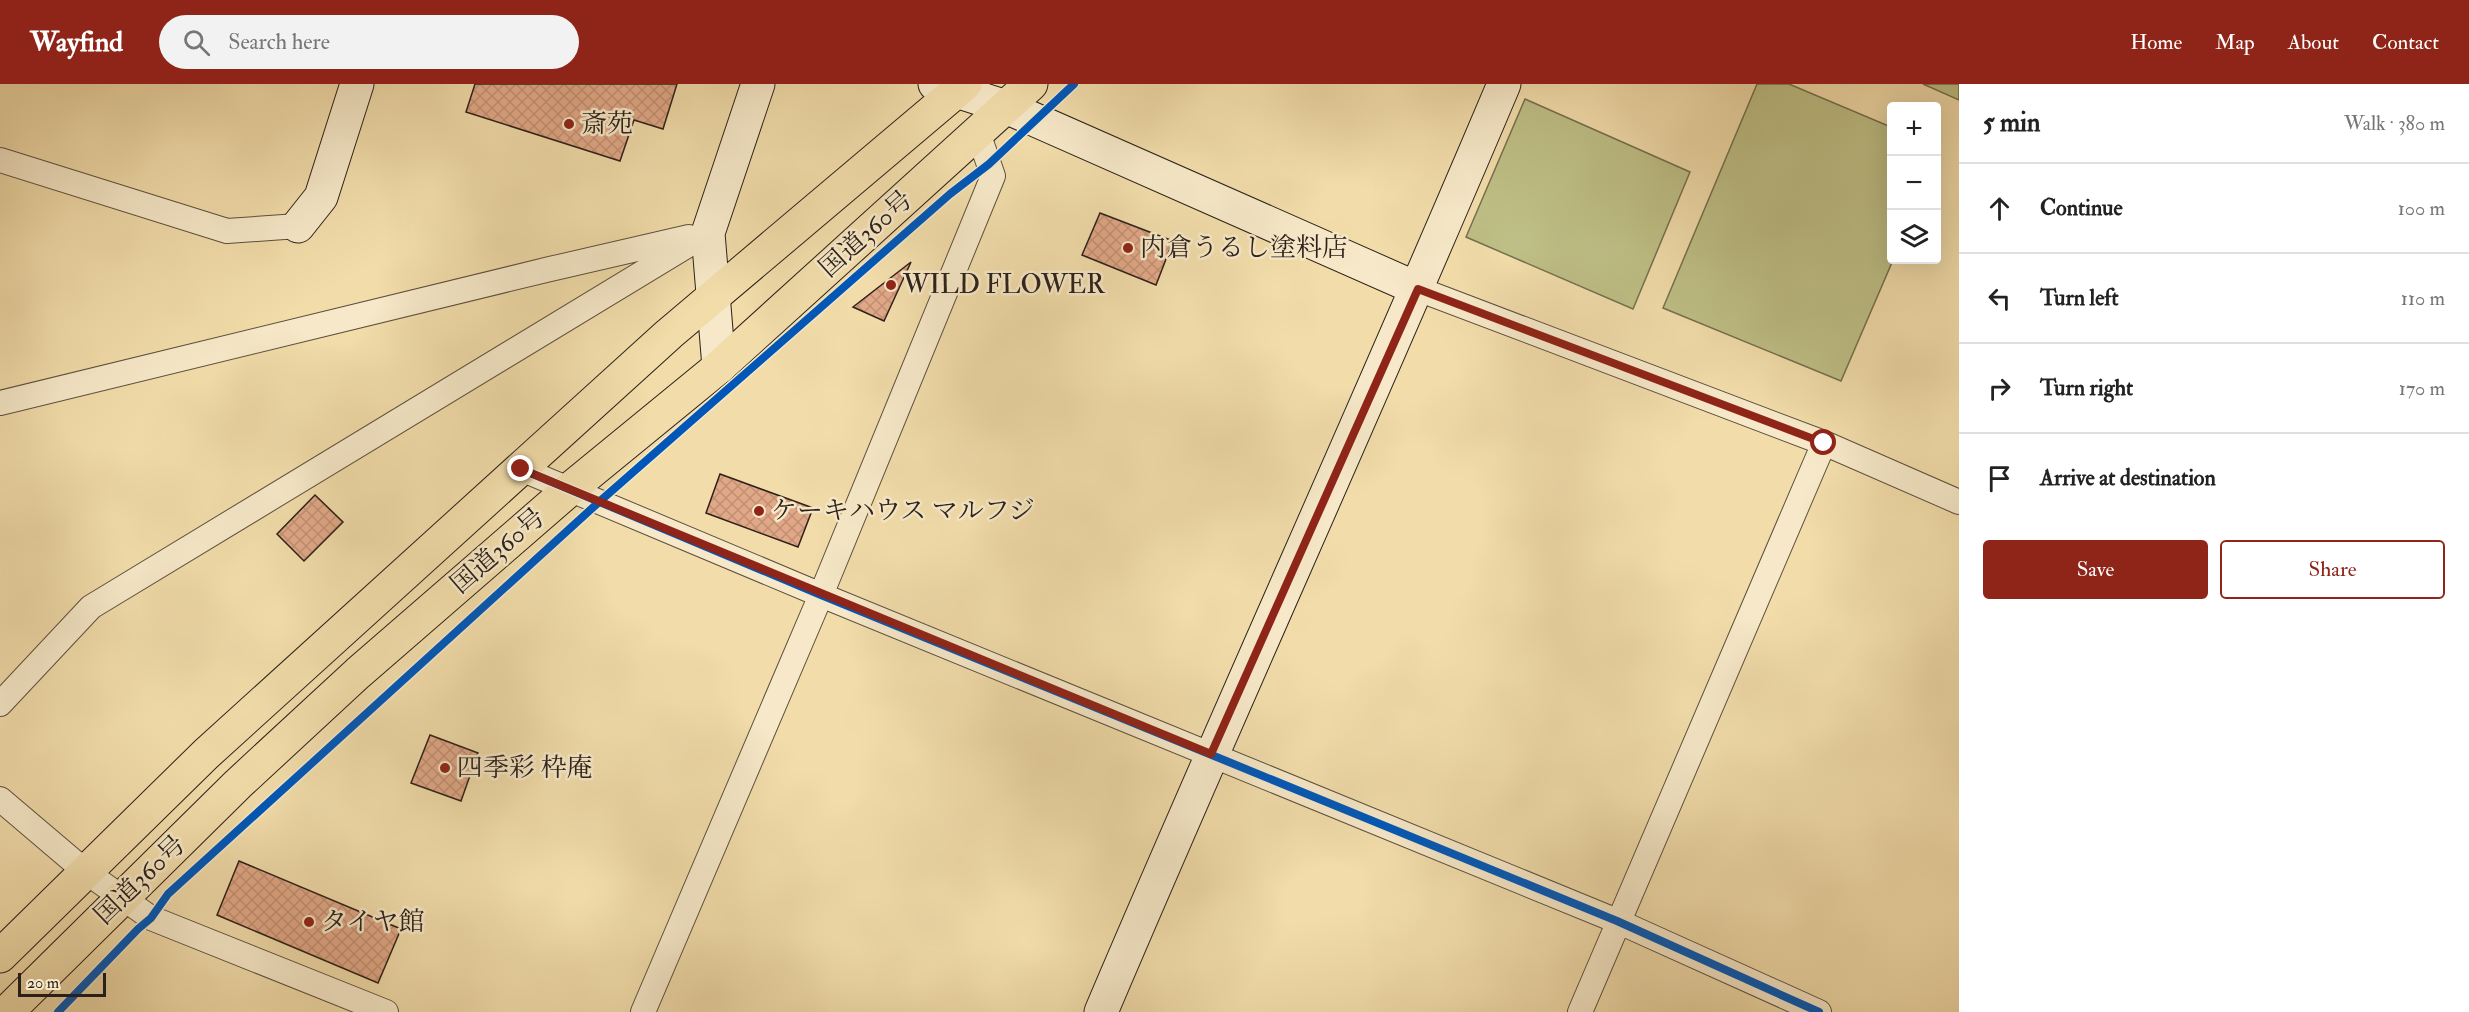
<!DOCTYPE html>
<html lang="en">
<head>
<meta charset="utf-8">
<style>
	:root { --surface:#fff; --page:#f2f2f2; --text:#222; --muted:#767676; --line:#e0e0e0; --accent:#8f2418 }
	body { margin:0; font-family:"IM FELL Double Pica","Noto Serif JP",serif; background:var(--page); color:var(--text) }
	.controls { position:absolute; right:18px; top:18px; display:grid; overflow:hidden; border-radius:6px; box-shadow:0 6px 24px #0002 }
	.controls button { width:54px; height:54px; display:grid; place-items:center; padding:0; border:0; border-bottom:2px solid var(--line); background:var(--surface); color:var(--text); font:30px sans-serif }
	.scale { position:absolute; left:18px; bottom:15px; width:88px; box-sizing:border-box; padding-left:6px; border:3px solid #2c211a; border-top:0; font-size:16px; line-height:21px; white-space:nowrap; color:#2c211a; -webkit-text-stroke:4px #f6e8c8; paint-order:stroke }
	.stop { position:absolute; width:18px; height:18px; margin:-14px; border:4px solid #8f2418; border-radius:50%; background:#fff }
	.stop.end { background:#8f2418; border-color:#fff; box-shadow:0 2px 6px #0008 }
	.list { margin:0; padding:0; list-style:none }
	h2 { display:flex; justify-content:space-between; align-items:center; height:78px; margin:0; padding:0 24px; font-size:26px }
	h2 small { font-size:20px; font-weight:400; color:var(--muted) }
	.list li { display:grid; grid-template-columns:39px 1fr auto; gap:18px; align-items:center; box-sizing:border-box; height:90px; padding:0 24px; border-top:2px solid var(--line) }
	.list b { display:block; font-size:22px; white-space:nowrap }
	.list em { font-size:20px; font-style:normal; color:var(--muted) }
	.actions { display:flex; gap:12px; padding:18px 24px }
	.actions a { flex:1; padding:14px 0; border:2px solid var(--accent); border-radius:6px; text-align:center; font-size:21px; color:var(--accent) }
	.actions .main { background:var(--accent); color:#fff }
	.icon { flex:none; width:33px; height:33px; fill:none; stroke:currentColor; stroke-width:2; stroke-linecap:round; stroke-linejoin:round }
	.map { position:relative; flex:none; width:1959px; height:928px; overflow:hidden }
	header { display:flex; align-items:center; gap:36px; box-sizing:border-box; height:84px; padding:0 30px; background:var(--accent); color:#fff }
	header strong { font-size:28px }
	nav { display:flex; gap:33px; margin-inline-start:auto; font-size:21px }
	.search { width:420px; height:54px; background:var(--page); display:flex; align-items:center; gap:15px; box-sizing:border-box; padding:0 21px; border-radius:33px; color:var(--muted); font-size:22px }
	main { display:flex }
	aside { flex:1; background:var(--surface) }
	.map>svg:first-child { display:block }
	.green { fill:#bebf86; stroke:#757050; stroke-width:1.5 }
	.building { fill:url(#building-cross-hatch); stroke:#2c211a; stroke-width:1.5 }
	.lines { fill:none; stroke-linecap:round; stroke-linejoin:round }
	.street-casing { stroke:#5d503e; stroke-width:26 }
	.secondary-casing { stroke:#2c211a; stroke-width:35 }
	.highway-casing { stroke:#2c211a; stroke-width:35 }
	.street { stroke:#f6e8c8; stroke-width:24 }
	.secondary { stroke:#f6e8c8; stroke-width:33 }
	.highway { stroke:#f1dcaa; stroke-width:33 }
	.cycleway-casing { stroke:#f6e8c8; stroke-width:11 }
	.cycleway { stroke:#0057b8; stroke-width:8 }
	.route { stroke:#8f2418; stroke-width:8 }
	.poi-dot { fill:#8f2418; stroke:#f6e8c8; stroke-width:2 }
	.labels { text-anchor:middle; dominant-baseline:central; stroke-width:5; stroke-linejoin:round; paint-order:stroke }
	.poi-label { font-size:26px; fill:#2c211a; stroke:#f6e8c8; text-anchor:start }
	.street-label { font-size:26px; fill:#2c211a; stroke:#f6e8c8 }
</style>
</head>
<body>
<header>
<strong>Wayfind</strong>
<div class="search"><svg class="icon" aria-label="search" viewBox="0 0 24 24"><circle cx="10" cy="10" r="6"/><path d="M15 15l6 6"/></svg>Search here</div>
<nav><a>Home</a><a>Map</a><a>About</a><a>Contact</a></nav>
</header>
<main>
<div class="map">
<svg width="1959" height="928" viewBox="0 0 1959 928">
	<defs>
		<pattern id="building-cross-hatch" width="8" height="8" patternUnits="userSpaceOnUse" patternTransform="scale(1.5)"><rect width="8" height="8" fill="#e1a887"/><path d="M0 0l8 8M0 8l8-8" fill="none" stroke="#c19074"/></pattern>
	</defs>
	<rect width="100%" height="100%" fill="#f1dcaa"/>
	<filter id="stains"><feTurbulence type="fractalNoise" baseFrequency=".00333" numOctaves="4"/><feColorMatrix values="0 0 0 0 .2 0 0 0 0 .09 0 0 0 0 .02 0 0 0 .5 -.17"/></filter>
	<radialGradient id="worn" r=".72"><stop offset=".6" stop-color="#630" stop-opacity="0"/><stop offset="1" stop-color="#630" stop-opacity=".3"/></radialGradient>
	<!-- green -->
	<path class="green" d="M1757,0H1789L1891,43L1893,176L1841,297L1663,224Z
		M1923,0H1959V16Z
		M1525,15L1690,88L1633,225L1466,153Z"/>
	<!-- building -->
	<path class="building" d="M475,0H677L663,45L634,36L620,77L466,28Z
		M1100,129L1173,157L1156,201L1082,171Z
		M911,178L884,237L853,223Z
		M720,390L813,424L798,463L706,429Z
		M315,411L343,438L304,477L277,450Z
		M430,651L478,669L461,717L411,699Z
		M239,777L401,845L378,899L217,831Z"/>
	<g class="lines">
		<defs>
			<path id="street" d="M0,76L227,147L298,142
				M1418,205L1824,359L1959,418
				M0,319L550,185L689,153
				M521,385L821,511L1617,837L1819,928
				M0,620L91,523L708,149
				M0,715L86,788L151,834L386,928
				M643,928L821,511L993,92L978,49
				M1580,928L1824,359"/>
			<path id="secondary" d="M935,0L1006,23L1418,205
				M298,142L321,113L357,0
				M719,283L708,149L758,0
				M1101,928C1233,617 1373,311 1504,0"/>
			<path id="highway" d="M0,872L206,670L669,250L965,0
				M7,928L238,700L358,589L570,405L719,283L1031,0"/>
		</defs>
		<!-- street casing -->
		<use href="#street" class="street-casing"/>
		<!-- secondary casing -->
		<use href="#secondary" class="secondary-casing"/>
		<!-- highway casing -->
		<use href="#highway" class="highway-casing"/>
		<!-- street -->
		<use href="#street" class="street"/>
		<!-- secondary -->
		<use href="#secondary" class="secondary"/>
		<!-- highway -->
		<use href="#highway" class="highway"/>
		<defs>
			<path id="cycleway" d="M521,385L821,511L1617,837L1819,928
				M58,928L138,845L151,834L168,810L599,418L950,110L989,80L1074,0"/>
		</defs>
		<!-- cycleway casing -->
		<use href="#cycleway" class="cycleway-casing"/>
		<!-- cycleway -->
		<use href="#cycleway" class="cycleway"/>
	</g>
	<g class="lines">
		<!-- route -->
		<path class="route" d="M521,385L1211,670L1418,205L1824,359"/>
	</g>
	<!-- markers -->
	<g class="poi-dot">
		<circle cx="569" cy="40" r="6"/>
		<circle cx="1128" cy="164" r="6"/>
		<circle cx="891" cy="201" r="6"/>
		<circle cx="759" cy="427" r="6"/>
		<circle cx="445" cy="684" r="6"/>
		<circle cx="309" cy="838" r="6"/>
	</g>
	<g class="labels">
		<!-- poi labels -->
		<g class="poi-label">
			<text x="581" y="40">斎苑</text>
			<text x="1140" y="164">内倉うるし塗料店</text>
			<text x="903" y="201">WILD FLOWER</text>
			<text x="771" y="427">ケーキハウス マルフジ</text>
			<text x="457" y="684">四季彩 枠庵</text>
			<text x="321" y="838">タイヤ館</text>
		</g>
		<!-- street labels -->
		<g class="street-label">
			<text transform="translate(866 150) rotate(-42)">国道360号</text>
			<text transform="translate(498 467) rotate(-41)">国道360号</text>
			<text transform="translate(140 796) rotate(-44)">国道360号</text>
		</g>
	</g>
	<rect width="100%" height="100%" filter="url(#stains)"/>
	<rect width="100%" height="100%" fill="url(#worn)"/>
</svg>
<div class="controls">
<button>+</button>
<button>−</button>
<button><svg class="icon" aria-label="layers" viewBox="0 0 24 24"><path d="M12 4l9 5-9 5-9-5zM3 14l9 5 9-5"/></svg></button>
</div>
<div class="scale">20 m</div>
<div class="stop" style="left:1824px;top:359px"></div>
<div class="stop end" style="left:521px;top:385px"></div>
</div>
<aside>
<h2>5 min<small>Walk · 380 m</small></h2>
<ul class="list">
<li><svg class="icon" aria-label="ahead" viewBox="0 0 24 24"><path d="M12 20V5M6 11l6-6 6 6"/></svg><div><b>Continue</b></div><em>100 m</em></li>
<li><svg class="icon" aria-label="left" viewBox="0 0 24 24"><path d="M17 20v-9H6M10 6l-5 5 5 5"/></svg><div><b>Turn left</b></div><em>110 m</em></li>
<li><svg class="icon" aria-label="right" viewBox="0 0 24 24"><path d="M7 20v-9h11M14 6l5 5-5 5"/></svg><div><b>Turn right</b></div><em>170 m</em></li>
<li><svg class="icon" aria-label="arrive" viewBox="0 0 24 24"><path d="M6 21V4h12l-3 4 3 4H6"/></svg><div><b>Arrive at destination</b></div></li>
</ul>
<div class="actions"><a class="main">Save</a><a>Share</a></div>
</aside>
</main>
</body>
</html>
